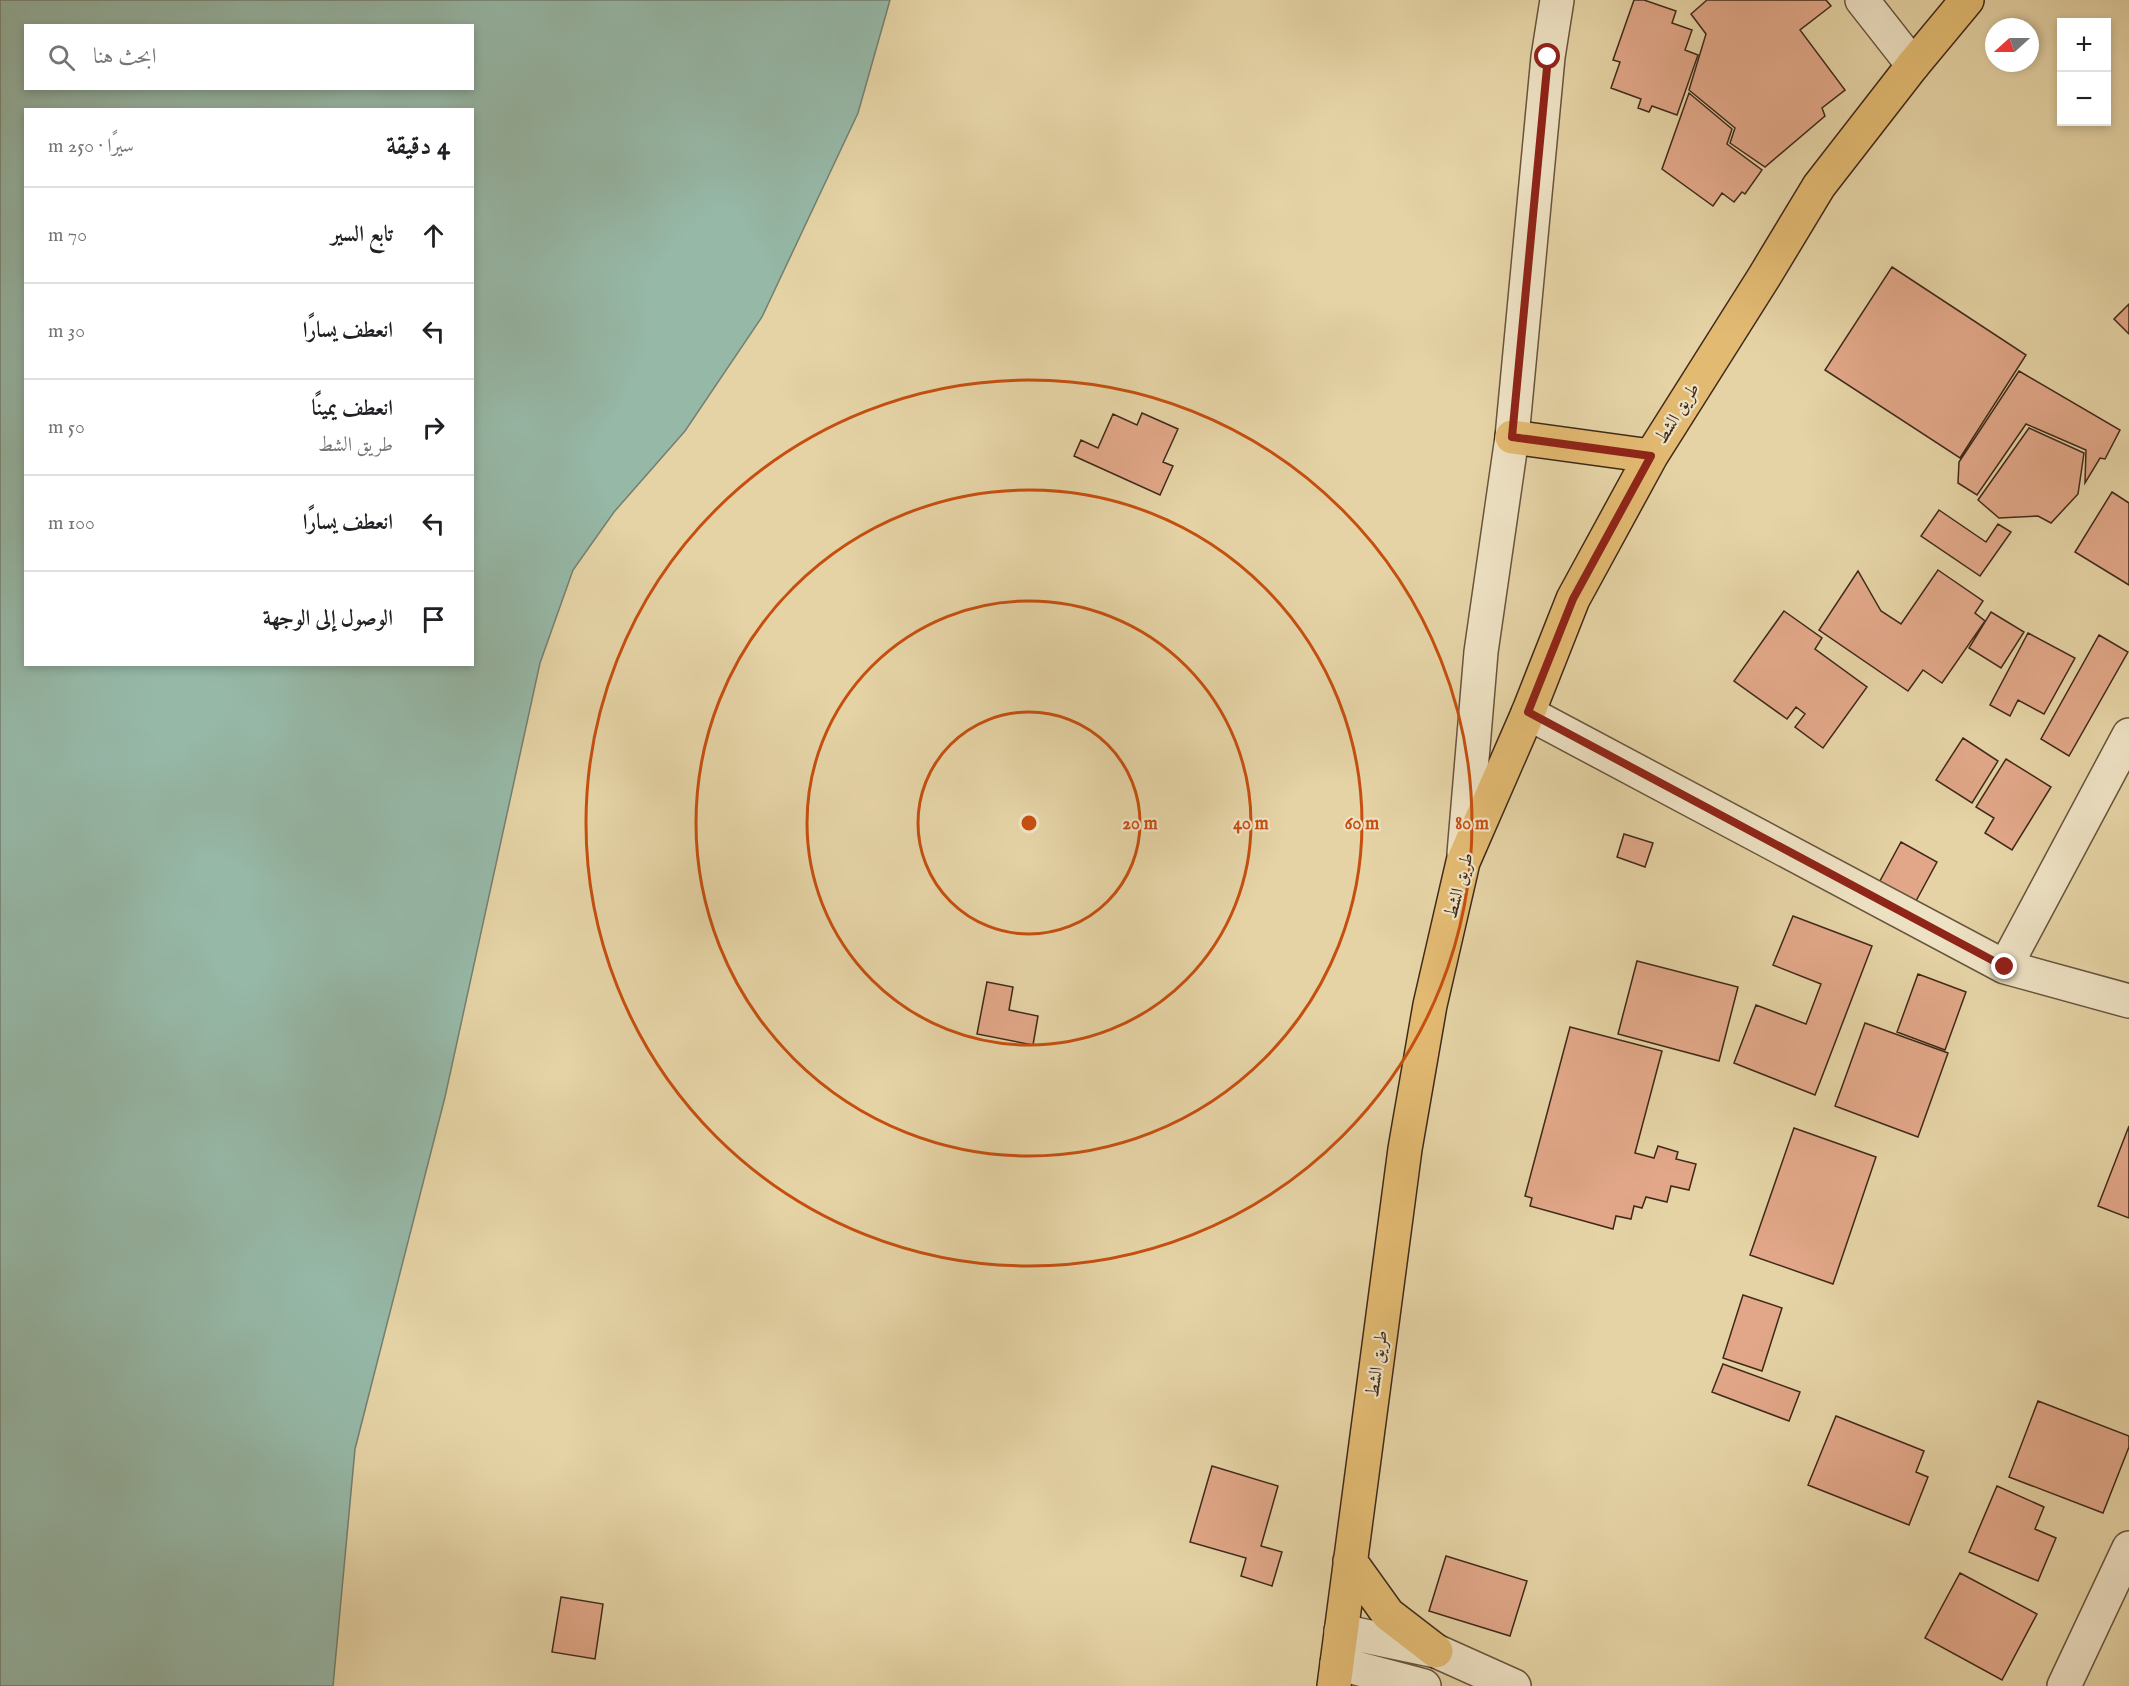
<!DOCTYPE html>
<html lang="ar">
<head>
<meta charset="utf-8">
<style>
	:root { --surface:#fff; --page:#f6f6f6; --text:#202124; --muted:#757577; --line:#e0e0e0 }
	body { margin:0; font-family:"IM FELL English",Amiri,serif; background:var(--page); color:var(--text); direction:rtl }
	.controls { position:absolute; right:18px; top:18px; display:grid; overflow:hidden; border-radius:0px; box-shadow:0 3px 9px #0003 }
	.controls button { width:54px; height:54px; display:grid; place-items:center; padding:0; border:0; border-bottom:2px solid var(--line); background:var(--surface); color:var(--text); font:30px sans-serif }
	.compass { position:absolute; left:1985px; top:18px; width:54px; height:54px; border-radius:50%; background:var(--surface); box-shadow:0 3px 9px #0003; rotate:249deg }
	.stop { position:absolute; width:18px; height:18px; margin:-14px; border:4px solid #8f2418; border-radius:50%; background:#fff }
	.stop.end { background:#8f2418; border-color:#fff; box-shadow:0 2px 6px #0008 }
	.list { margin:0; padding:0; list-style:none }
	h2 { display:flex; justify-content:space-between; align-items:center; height:78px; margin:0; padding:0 24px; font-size:26px }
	h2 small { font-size:20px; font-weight:400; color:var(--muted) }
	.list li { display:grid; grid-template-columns:39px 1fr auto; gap:18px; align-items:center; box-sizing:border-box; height:96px; padding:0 24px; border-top:2px solid var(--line) }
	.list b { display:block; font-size:22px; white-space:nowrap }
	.list p { margin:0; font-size:20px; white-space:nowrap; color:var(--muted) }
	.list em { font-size:20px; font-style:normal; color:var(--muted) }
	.icon { flex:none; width:33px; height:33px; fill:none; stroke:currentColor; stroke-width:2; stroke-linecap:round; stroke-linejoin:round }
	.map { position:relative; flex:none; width:2129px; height:1686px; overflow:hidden; direction:ltr }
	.search { position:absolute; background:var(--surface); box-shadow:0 3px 9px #0003; left:24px; top:24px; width:450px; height:66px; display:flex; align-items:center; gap:15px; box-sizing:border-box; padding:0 21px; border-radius:0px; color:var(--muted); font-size:22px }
	.panel { position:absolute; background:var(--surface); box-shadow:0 3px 9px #0003; left:24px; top:108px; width:450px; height:558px; border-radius:0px; direction:rtl }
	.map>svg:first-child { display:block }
	.water { fill:#96b8a7; stroke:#747f6f; stroke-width:1.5; fill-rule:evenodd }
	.building { fill:#e1a788; stroke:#40291a; stroke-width:1.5 }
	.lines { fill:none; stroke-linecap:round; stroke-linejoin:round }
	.minor-casing { stroke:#69543d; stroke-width:36 }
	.major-casing { stroke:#40291a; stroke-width:36 }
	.minor { stroke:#eee2c4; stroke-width:33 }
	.major { stroke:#e2ba72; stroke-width:33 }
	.route { stroke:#8f2418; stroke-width:8 }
	.ring { fill:none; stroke:#c64f0f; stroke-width:3 }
	.labels { text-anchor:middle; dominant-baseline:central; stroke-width:4.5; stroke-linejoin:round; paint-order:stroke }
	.street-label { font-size:18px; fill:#40291a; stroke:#eee2c4 }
	.centre { fill:#c64f0f; stroke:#eee2c4; stroke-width:3 }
	.ring-label { font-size:18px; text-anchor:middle; font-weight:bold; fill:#c64f0f; stroke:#eee2c4; stroke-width:4.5; stroke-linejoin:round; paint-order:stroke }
</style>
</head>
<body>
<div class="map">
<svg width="2129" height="1686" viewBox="0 0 2129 1686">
	<rect width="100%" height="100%" fill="#e5d3a5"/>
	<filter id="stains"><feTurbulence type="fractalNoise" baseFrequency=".00333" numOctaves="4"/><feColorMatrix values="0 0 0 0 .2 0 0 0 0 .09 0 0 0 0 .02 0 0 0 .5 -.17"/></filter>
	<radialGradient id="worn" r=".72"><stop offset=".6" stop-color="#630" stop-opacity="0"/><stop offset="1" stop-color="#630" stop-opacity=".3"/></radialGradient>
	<!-- water -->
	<path class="water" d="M0,0H890L858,113L762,317L685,431L614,512L573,570L540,663L445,1097L355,1449L333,1686H0ZM26,26H472V88H26ZM26,110H472V664H26Z"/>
	<!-- building -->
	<path class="building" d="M1634,0H1644L1676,11L1672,23L1692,30L1685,50L1698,55L1677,115L1652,106L1649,112L1638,108L1641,99L1611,88L1620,62L1613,60Z
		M1707,0H1826L1831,6L1800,30L1845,90L1822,108L1825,116L1765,167L1730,143L1735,128L1689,90L1706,34L1691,14Z
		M1689,93L1732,129L1727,144L1762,170L1745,194L1742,192L1734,202L1722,193L1713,206L1662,169Z
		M1892,267L2026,355L1960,458L1825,370Z
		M2129,304V334L2114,319Z
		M2019,371L2120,430L2105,459L2100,458L2085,483L2086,450L2026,424L1977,495L1958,483L1959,462Z
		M1142,413L1178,429L1163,462L1173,466L1160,495L1074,456L1081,440L1098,448L1113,414L1137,425Z
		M2029,428L2084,453L2078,494L2051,523L2038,516L1999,518L1978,500Z
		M2112,492L2129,503V585L2075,552Z
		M1939,510L1986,542L1998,524L2011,532L1980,576L1921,536Z
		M1938,570L1983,601L1975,613L1985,621L1942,683L1923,670L1908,691L1819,630L1858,571L1881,611L1901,624Z
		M1784,611L1822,638L1815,649L1867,687L1823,748L1795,727L1805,714L1796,707L1787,719L1734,681Z
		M1991,612L2024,632L2001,668L1969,648Z
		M2028,633L2075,658L2044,714L2018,700L2010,716L1990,705Z
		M2099,635L2128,652L2069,756L2041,739Z
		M1963,738L1998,761L1972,803L1936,780Z
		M2006,759L2051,787L2012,850L1985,833L1994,818L1976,807Z
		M1624,834L1653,843L1645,867L1617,857Z
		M1901,842L1937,862L1910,912L1874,892Z
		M1793,916L1872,946L1815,1095L1734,1063L1756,1005L1806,1024L1821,984L1773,965Z
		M1637,961L1738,987L1719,1061L1618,1034Z
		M1918,974L1966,992L1945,1050L1897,1032Z
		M987,982L1013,987L1009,1010L1038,1016L1033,1045L977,1034Z
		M1865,1023L1948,1053L1918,1137L1835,1106Z
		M1570,1027L1662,1051L1635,1153L1654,1158L1658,1146L1678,1152L1676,1159L1696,1164L1689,1190L1671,1186L1667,1202L1646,1197L1642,1208L1634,1206L1631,1219L1616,1216L1613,1229L1530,1206L1532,1198L1525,1196Z
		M2129,1126V1218L2098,1206Z
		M1794,1128L1876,1157L1833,1284L1750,1255Z
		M1743,1295L1782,1308L1762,1371L1723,1358Z
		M1723,1364L1800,1392L1789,1421L1712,1392Z
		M2038,1401L2129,1436V1447L2103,1513L2009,1477Z
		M1836,1416L1924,1451L1916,1472L1928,1477L1909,1525L1808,1485Z
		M1212,1466L1278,1486L1261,1546L1282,1552L1272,1586L1241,1576L1246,1558L1190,1542Z
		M1997,1486L2044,1507L2035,1529L2056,1538L2038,1581L1969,1552Z
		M1446,1556L1527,1581L1510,1636L1429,1611Z
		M1960,1573L2037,1614L2002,1680L1925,1638Z
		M561,1597L603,1604L595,1659L552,1652Z"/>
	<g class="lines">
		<defs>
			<path id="minor" d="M1862,0L1913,65
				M1528,713L2005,967L2129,1001
				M1464,854L1481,652L1512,437L1548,57L1557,0
				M2005,967L2129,735
				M1341,1631L1436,1651L1514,1686
				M1337,1663L1424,1686
				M2064,1686L2129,1548"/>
			<path id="major" d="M1512,437L1651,456
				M1350,1561L1388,1614L1436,1651
				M1334,1686L1405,1149L1430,1005L1463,862L1528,713L1573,599L1651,456L1764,277L1819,186L1913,65L1967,0"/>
		</defs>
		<!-- minor casing -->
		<use href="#minor" class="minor-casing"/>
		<!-- major casing -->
		<use href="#major" class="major-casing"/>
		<!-- minor -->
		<use href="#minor" class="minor"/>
		<!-- major -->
		<use href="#major" class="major"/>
	</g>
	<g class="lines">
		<!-- route -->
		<path class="route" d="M1548,57L1512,437L1651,456L1573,599L1528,712L2005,967"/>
	</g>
	<!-- distance rings -->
	<g class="ring">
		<circle cx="1029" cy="823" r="111"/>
		<circle cx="1029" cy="823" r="222"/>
		<circle cx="1029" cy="823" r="333"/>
		<circle cx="1029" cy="823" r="443"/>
	</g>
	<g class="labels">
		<!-- street labels -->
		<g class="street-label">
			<text transform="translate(1678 414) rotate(-58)">طريق الشط</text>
			<text transform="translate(1460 886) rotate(-75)">طريق الشط</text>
			<text transform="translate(1378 1364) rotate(-82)">طريق الشط</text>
		</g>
	</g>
	<circle cx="1029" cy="823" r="9" class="centre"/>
	<g class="ring-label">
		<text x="1140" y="829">20 m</text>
		<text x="1251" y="829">40 m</text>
		<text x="1362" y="829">60 m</text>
		<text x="1472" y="829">80 m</text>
	</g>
	<rect width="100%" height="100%" filter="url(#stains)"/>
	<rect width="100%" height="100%" fill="url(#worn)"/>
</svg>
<div class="controls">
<button>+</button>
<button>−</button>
</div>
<svg class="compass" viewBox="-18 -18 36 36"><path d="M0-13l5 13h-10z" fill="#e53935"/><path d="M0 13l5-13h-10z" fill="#757577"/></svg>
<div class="stop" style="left:1548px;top:57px"></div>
<div class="stop end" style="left:2005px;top:967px"></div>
<div class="search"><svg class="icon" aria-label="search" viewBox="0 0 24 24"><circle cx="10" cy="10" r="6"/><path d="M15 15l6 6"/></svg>ابحث هنا</div>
<section class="panel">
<h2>4 دقيقة<small>سيرًا · 250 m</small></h2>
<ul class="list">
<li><svg class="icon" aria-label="ahead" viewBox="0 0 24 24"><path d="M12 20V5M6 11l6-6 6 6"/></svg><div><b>تابع السير</b></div><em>70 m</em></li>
<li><svg class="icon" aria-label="left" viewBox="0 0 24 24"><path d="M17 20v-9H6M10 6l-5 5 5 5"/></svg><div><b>انعطف يسارًا</b></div><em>30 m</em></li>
<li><svg class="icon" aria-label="right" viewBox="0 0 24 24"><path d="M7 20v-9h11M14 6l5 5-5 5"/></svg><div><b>انعطف يمينًا</b><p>طريق الشط</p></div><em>50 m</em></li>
<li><svg class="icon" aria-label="left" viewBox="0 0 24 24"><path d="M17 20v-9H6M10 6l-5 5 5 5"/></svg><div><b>انعطف يسارًا</b></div><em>100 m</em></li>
<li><svg class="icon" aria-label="arrive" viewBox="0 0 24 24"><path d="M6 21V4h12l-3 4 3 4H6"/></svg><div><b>الوصول إلى الوجهة</b></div></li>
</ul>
</section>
</div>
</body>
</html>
